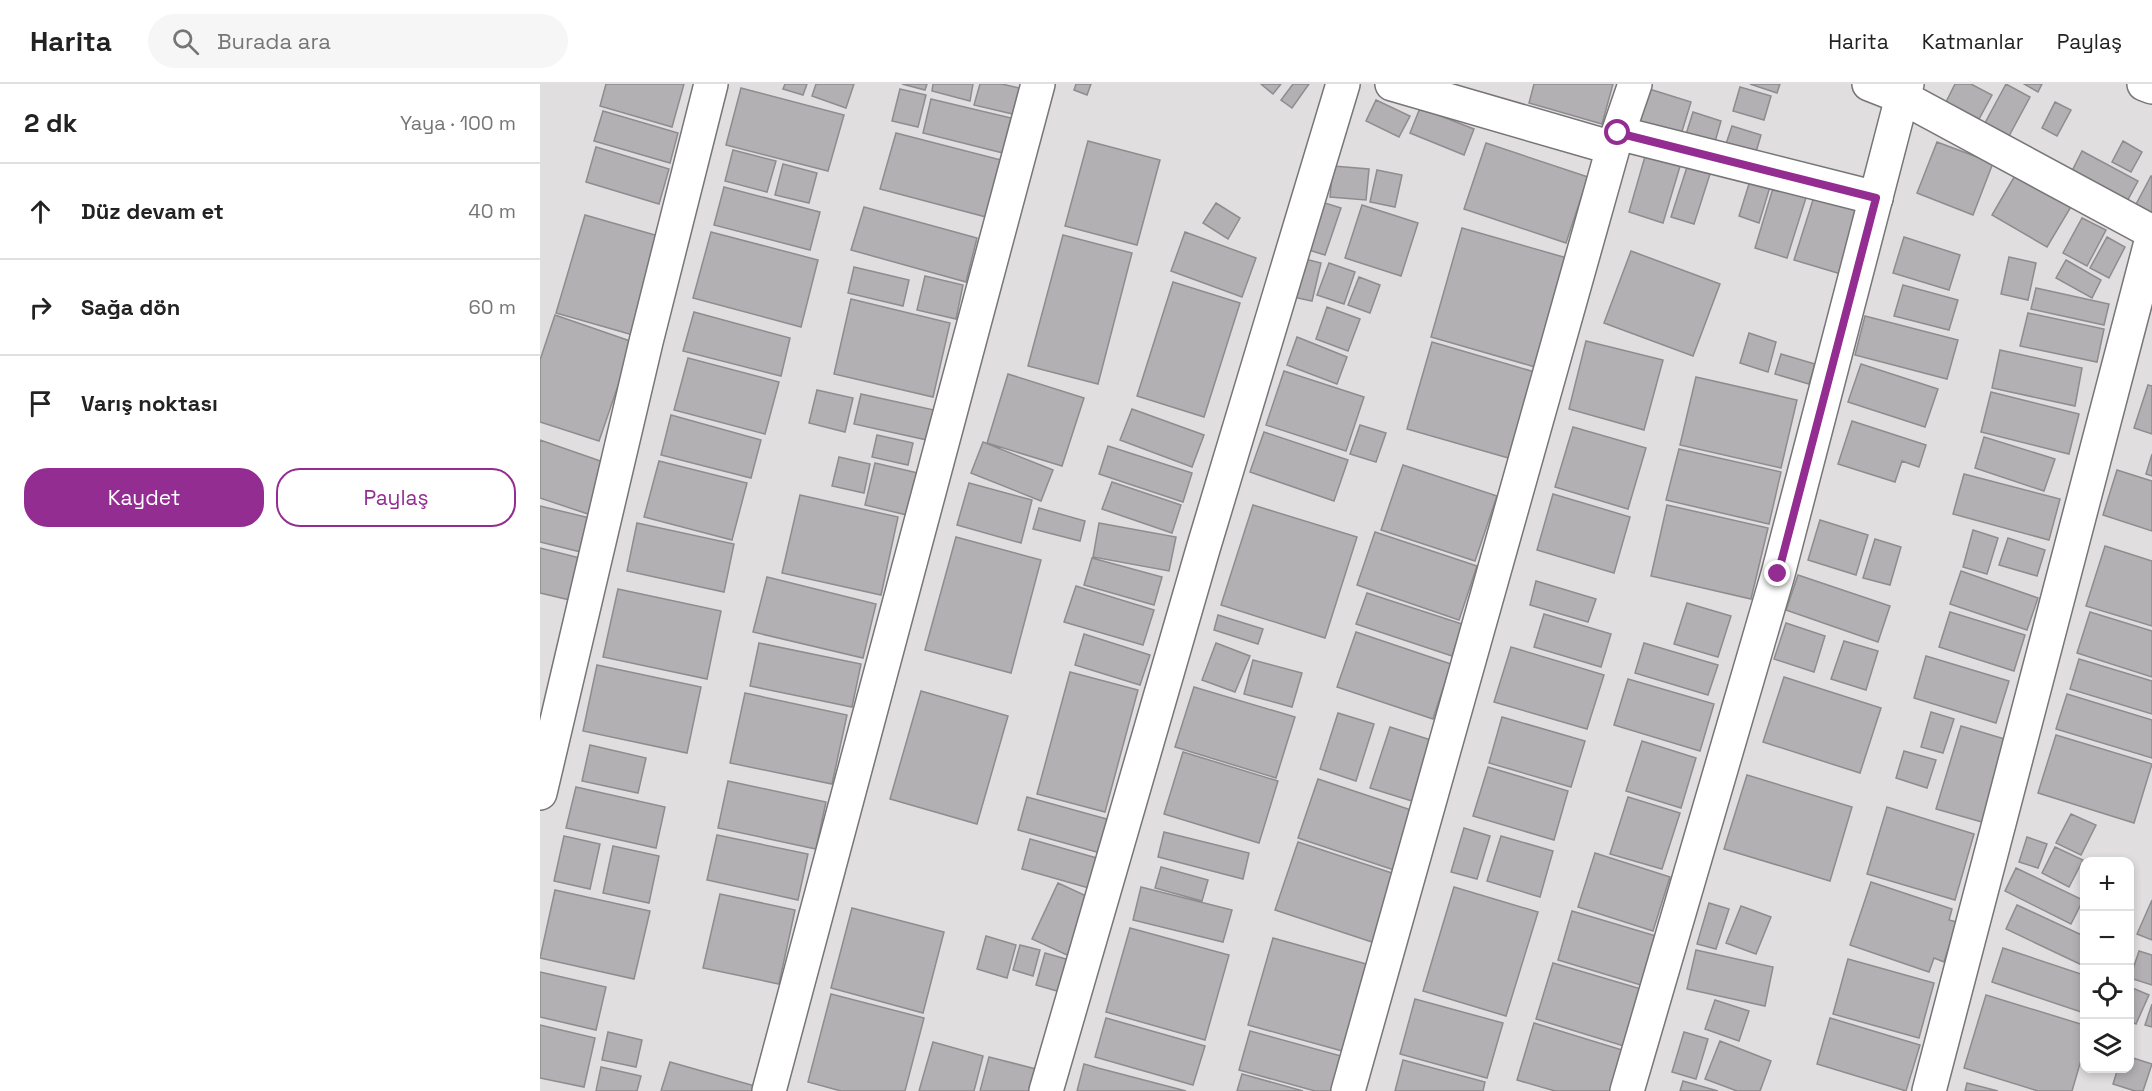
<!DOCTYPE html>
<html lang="tr">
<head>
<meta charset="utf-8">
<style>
	:root { --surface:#fff; --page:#f6f6f6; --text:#222; --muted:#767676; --line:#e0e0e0; --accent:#932d91 }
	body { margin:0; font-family:"Space Grotesk",sans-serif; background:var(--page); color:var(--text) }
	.controls { position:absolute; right:18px; bottom:18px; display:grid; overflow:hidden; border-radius:12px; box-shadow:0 3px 9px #0003 }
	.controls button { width:54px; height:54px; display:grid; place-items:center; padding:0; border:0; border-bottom:2px solid var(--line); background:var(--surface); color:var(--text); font:30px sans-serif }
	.stop { position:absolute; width:18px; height:18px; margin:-14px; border:4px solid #932d91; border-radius:50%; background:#fff }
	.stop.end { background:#932d91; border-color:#fff; box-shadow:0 2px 6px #0008 }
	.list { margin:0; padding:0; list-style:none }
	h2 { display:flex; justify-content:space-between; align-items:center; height:78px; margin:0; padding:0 24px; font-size:26px }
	h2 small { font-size:20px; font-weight:400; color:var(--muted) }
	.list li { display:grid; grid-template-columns:39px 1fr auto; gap:18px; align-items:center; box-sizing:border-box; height:96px; padding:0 24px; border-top:2px solid var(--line) }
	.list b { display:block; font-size:22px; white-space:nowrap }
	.list em { font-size:20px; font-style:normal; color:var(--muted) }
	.actions { display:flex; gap:12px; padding:18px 24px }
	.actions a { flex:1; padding:14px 0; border:2px solid var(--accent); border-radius:24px; text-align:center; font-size:21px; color:var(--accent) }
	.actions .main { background:var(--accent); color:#fff }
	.icon { flex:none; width:33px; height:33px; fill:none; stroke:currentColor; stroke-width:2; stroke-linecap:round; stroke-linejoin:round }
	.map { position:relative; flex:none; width:1612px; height:1007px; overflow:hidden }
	header { display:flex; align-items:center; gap:36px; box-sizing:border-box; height:84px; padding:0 30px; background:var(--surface); border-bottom:2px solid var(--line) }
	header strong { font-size:28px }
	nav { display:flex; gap:33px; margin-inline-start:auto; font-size:21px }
	.search { width:420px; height:54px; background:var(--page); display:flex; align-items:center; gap:15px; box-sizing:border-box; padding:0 21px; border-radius:33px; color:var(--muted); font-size:22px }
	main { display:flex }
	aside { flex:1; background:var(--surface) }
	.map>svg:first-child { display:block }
	.building { fill:#b2b0b2; stroke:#8e8c8e; stroke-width:1.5 }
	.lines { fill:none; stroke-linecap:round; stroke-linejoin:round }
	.street-casing { stroke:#777577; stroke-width:36 }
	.secondary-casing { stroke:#777577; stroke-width:36 }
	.street { stroke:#fff; stroke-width:33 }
	.secondary { stroke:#fff; stroke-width:33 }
	.route { stroke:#932d91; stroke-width:8 }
</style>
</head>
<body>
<header>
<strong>Harita</strong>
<div class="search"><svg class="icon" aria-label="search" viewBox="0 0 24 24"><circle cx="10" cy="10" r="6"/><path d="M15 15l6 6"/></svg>Burada ara</div>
<nav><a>Harita</a><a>Katmanlar</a><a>Paylaş</a></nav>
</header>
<main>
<aside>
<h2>2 dk<small>Yaya · 100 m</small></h2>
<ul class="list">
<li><svg class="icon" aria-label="ahead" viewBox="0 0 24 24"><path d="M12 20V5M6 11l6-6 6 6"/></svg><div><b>Düz devam et</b></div><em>40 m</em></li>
<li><svg class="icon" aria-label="right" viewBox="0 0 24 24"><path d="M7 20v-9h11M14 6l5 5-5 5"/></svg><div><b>Sağa dön</b></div><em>60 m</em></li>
<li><svg class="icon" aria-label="arrive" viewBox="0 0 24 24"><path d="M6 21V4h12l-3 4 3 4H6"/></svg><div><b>Varış noktası</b></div></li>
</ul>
<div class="actions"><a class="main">Kaydet</a><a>Paylaş</a></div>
</aside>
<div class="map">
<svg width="1612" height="1007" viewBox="0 0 1612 1007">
	<rect width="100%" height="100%" fill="#e1dee0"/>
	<!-- building -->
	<path class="building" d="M66,0H144L132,43L60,22Z
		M245,0H267L263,11L243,5Z
		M276,0H314L306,24L272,12Z
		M362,0H387L385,6Z
		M393,0H433L430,17L392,7Z
		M440,0H462L483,5L477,31L434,21Z
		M536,0H551L547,11L534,6Z
		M721,0H741L733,10Z
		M753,0H769L752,24L741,16Z
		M994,0H1073L1062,40L989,19Z
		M1210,0H1240L1237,9Z
		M1415,0H1431L1452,11L1439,35L1406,18Z
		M1466,0L1490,13L1469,52L1445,39Z
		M1484,0H1502L1498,8Z
		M1200,3L1231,12L1224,36L1193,27Z
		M201,4L304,31L288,87L186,61Z
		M1106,4L1151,18L1139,57L1094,43Z
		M360,5L386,11L378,43L352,37Z
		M391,15L471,34L463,69L383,49Z
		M836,16L870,32L859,53L826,37Z
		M1515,18L1531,26L1517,52L1502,44Z
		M880,24L934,45L924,71L870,49Z
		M63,27L138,49L130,79L54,57Z
		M1153,28L1181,37L1172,68L1143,60Z
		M1192,42L1221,51L1213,78L1183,69Z
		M356,49L461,76L446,133L340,105Z
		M548,57L620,76L597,161L525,142Z
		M1583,57L1602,68L1591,88L1572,78Z
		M1397,58L1453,79L1433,131L1377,109Z
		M946,59L1048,93L1026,159L924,125Z
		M56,63L129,85L119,120L46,98Z
		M193,66L236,77L227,108L185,97Z
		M1542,67L1598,97L1585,121L1530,91Z
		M1106,69L1141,79L1123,139L1089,128Z
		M243,80L277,89L269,119L235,111Z
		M793,82L829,85L826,116L790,113Z
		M1147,83L1170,90L1154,140L1131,133Z
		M837,86L862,91L855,123L830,118Z
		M1213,87L1233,93L1219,139L1199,132Z
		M1477,88L1532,121L1507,163L1452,131Z
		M1237,91L1270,101L1247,174L1215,164Z
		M1611,92H1612V136L1593,126Z
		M1278,100L1324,114L1301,190L1254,176Z
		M184,103L280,128L270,166L174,141Z
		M772,115L801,124L785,171L756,162Z
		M676,119L700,134L688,155L663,139Z
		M822,121L878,139L861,192L805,174Z
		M324,123L437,154L426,198L311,166Z
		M45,131L122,153L93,251L16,229Z
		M1542,134L1566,146L1547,182L1523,169Z
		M922,144L1027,174L995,283L891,253Z
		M171,148L278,176L261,243L153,214Z
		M645,148L716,174L702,213L631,187Z
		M523,151L592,169L558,300L488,282Z
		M1364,153L1420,171L1409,206L1353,189Z
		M1567,153L1585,163L1569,194L1550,184Z
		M1091,167L1180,200L1153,272L1064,239Z
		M1469,173L1496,179L1488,216L1461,210Z
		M761,174L781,179L772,217L753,213Z
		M1526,176L1561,196L1552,214L1516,194Z
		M789,179L815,188L804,220L777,211Z
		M314,183L369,196L363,222L308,209Z
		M385,192L423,201L416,235L377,226Z
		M819,193L840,201L830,229L808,221Z
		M633,198L700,219L664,333L597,312Z
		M1363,201L1418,216L1409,246L1354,232Z
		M1496,204L1569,220L1564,241L1491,225Z
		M311,215L410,239L393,313L294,290Z
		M787,223L820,235L808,267L776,255Z
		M154,228L250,254L241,292L143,267Z
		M1488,229L1564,245L1557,278L1480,262Z
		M15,231L93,258L59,357L0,338V276Z
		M1325,232L1418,256L1407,295L1315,271Z
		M1209,249L1236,258L1228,288L1200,279Z
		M757,253L807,273L797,300L747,281Z
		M1046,257L1123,276L1104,346L1029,325Z
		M892,258L998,289L972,375L867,345Z
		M1460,266L1542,284L1535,322L1452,304Z
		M1241,270L1275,280L1269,300L1235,290Z
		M148,274L239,298L225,350L134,326Z
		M1321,280L1398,305L1385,343L1308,318Z
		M744,287L824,313L806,367L726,341Z
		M468,290L544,314L522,382L447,359Z
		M1156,293L1257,316L1241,384L1140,361Z
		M1608,301L1612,302V350L1594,344Z
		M277,306L313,314L305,348L269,339Z
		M1451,308L1539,330L1529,370L1441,348Z
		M321,310L394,326L387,356L314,340Z
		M592,325L664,351L652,383L580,356Z
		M131,331L221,356L211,394L121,371Z
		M1312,337L1386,361L1379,383L1362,377L1355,398L1298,380Z
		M820,341L846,349L836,378L810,370Z
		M1033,343L1106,364L1088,425L1015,403Z
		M724,348L808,376L794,417L710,388Z
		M337,351L373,359L368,381L332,373Z
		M1444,353L1515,375L1504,407L1435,384Z
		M0,356L69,380L51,431L0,414Z
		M443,358L513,386L501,417L431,389Z
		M568,362L652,389L643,418L559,390Z
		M1139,365L1241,388L1229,440L1126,416Z
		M1612,370V392L1606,390Z
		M299,373L330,380L324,409L292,402Z
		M119,377L207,399L192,456L104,433Z
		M335,379L378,389L367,431L325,421Z
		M863,381L957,412L935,477L841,446Z
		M1577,386L1612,397V447L1563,431Z
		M1424,390L1520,415L1509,456L1413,430Z
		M572,398L641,421L632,449L562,425Z
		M429,399L492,416L481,459L417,441Z
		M1013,410L1090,433L1074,489L997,466Z
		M260,411L358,433L341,511L242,489Z
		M713,421L817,453L785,554L681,521Z
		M1127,421L1228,444L1211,515L1111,492Z
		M0,422L54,435L45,469L0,458Z
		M499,424L545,437L540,457L493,445Z
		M1280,436L1328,451L1316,491L1268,476Z
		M97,439L194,460L184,508L87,487Z
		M559,439L636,453L629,487L553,473Z
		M1433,446L1458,454L1447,490L1423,483Z
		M835,448L937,482L919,536L817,501Z
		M416,453L501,476L471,589L385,566Z
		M1468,454L1505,466L1497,492L1459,481Z
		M1335,455L1361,463L1350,501L1323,494Z
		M1565,462L1612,477V542L1546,522Z
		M0,464L44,475L34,517L0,509Z
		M552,474L622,493L614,521L544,501Z
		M1421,487L1498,514L1487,546L1410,520Z
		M1258,491L1350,522L1338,558L1246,526Z
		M227,493L336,520L323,574L213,548Z
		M996,497L1056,515L1048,538L990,521Z
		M536,502L614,526L603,561L524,538Z
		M78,505L181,527L167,595L63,573Z
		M827,509L922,540L912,572L816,540Z
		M1147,519L1191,532L1178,573L1134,560Z
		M1410,528L1485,551L1474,587L1399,563Z
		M1550,528L1612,547V593L1537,569Z
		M1004,530L1071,550L1061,583L994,563Z
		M678,531L723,545L718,560L674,546Z
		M1246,539L1285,552L1274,588L1234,575Z
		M816,548L911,580L893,635L797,603Z
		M544,550L610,571L600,601L535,581Z
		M1304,557L1338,567L1326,606L1291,595Z
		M219,559L321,580L312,623L210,602Z
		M676,559L710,572L695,608L662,596Z
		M1104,559L1178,581L1168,611L1095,589Z
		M971,563L1064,591L1047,645L954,618Z
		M1386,572L1469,597L1456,639L1374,614Z
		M1539,575L1612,597V630L1530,605Z
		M713,576L762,589L752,623L704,610Z
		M57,581L161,603L147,669L43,647Z
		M530,588L598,606L565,728L497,710Z
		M1244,593L1341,624L1320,689L1223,658Z
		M1088,595L1174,620L1160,667L1074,641Z
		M654,603L755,633L736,694L635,663Z
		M381,607L468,632L437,740L350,715Z
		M205,609L307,631L292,700L190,679Z
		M1527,610L1612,636V674L1516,645Z
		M1391,628L1414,635L1403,669L1381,663Z
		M798,629L834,640L816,697L780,685Z
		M962,633L1045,657L1031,703L949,679Z
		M1421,642L1468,656L1442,738L1396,725Z
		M850,643L891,656L872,717L830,704Z
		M1516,651L1612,680L1594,739L1498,709Z
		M1102,657L1156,674L1141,724L1086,707Z
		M50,661L106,674L98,709L42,697Z
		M1364,667L1396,676L1387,704L1356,694Z
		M643,668L738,697L719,759L624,730Z
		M948,683L1028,707L1014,756L933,732Z
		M1207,691L1312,723L1290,797L1184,765Z
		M778,695L877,728L857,787L758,754Z
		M188,697L286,718L276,765L178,744Z
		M36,703L125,723L116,764L26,744Z
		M487,713L574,737L564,770L478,746Z
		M1088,713L1140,729L1122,785L1070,770Z
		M1347,723L1434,750L1415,816L1327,790Z
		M1531,730L1556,741L1541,771L1516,759Z
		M924,744L950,752L937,795L911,788Z
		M624,748L709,769L703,795L618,773Z
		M177,751L268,770L258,816L167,796Z
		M24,752L60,760L50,805L14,797Z
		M961,752L1013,767L1000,813L947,797Z
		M1487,753L1507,760L1498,784L1479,778Z
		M490,755L564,776L556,806L482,785Z
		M758,758L858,791L835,859L735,826Z
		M73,762L119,772L109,819L63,809Z
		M1515,763L1543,776L1529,803L1502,789Z
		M1055,769L1130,793L1113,847L1038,823Z
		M621,783L668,796L662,817L615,804Z
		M1476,784L1543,816L1531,840L1465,807Z
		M1331,798L1412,825L1409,836L1417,838L1404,878L1394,874L1389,888L1310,861Z
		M518,799L553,815L527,871L492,855Z
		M601,803L692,826L683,858L593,836Z
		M914,803L998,828L966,932L883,907Z
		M15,806L110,827L94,895L0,874Z
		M180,810L255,826L239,900L163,884Z
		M1612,816V856L1597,850Z
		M1169,819L1189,825L1176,865L1157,860Z
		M1477,821L1544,852V882L1466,845Z
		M1201,822L1231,833L1216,870L1186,859Z
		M312,824L404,848L383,929L291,904Z
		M1032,827L1116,852L1101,901L1018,876Z
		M590,844L689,871L665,956L566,928Z
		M446,852L476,861L467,894L437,885Z
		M733,854L830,881L806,968L708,941Z
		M480,861L500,866L493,892L473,886Z
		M1463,864L1544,891V929L1452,898Z
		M1156,866L1233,883L1225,922L1147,905Z
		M1599,867L1612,871V901L1590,894Z
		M505,869L533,877L524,909L496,901Z
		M1308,875L1394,899L1379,954L1293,930Z
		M1013,879L1101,905L1084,962L996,935Z
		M0,888L66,903L56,946L0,933Z
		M1590,903L1609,911L1596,940L1590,937Z
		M291,910L384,934L365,1007H301L268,998Z
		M1446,911L1544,941V966L1532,1007H1498L1424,984Z
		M875,915L963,939L947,994L860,970Z
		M1175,916L1209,927L1199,957L1165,945Z
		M1612,920V943L1605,941Z
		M566,934L665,962L653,1001L555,973Z
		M1290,934L1380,961L1366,1007L1277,980Z
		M994,939L1082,966L1070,1007H1015L977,996Z
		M0,941L55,954L44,1003L0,994Z
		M710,947L801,972L792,1007H775L699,986Z
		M68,948L102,956L96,983L62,976Z
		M1144,948L1168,955L1156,995L1132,988Z
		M1180,957L1231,977L1220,1007H1197L1165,995Z
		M393,958L443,972L434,1007H379Z
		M449,973L500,986L494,1007H440Z
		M1590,973L1612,980L1603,1007H1595L1573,1000L1578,984H1590Z
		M863,976L945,998L943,1007H855Z
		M130,978L222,1004L221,1007H121Z
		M544,980L558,984L646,1007H537Z
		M61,983L101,992L97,1007H56Z
		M702,990L763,1007H697Z
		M1143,997L1178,1007H1140Z
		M1427,999L1458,1007H1425Z"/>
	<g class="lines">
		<defs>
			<path id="street" d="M852,0L1073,64
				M1367,0L1362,13L1612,148
				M1604,0L1612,3
				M1078,49L1336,114
				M0,709L106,258L171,0
				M229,1007L498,0
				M506,1007L663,465L803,0
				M808,1007L1073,64L1095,0
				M1389,1007L1612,154"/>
			<path id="secondary" d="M1087,1007L1238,490L1362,13L1329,0"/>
		</defs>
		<!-- street casing -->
		<use href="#street" class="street-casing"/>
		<!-- secondary casing -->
		<use href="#secondary" class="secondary-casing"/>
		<!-- street -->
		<use href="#street" class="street"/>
		<!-- secondary -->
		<use href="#secondary" class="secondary"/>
	</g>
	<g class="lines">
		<!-- route -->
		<path class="route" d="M1078,49L1336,114L1238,490"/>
	</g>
</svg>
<div class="controls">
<button>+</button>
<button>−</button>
<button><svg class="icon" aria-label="locate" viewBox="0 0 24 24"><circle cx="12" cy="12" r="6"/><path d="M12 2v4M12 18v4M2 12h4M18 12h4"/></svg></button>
<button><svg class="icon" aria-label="layers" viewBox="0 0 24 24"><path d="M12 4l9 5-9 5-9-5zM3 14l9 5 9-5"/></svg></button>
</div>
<div class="stop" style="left:1078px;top:49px"></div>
<div class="stop end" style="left:1238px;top:490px"></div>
</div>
</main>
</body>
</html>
